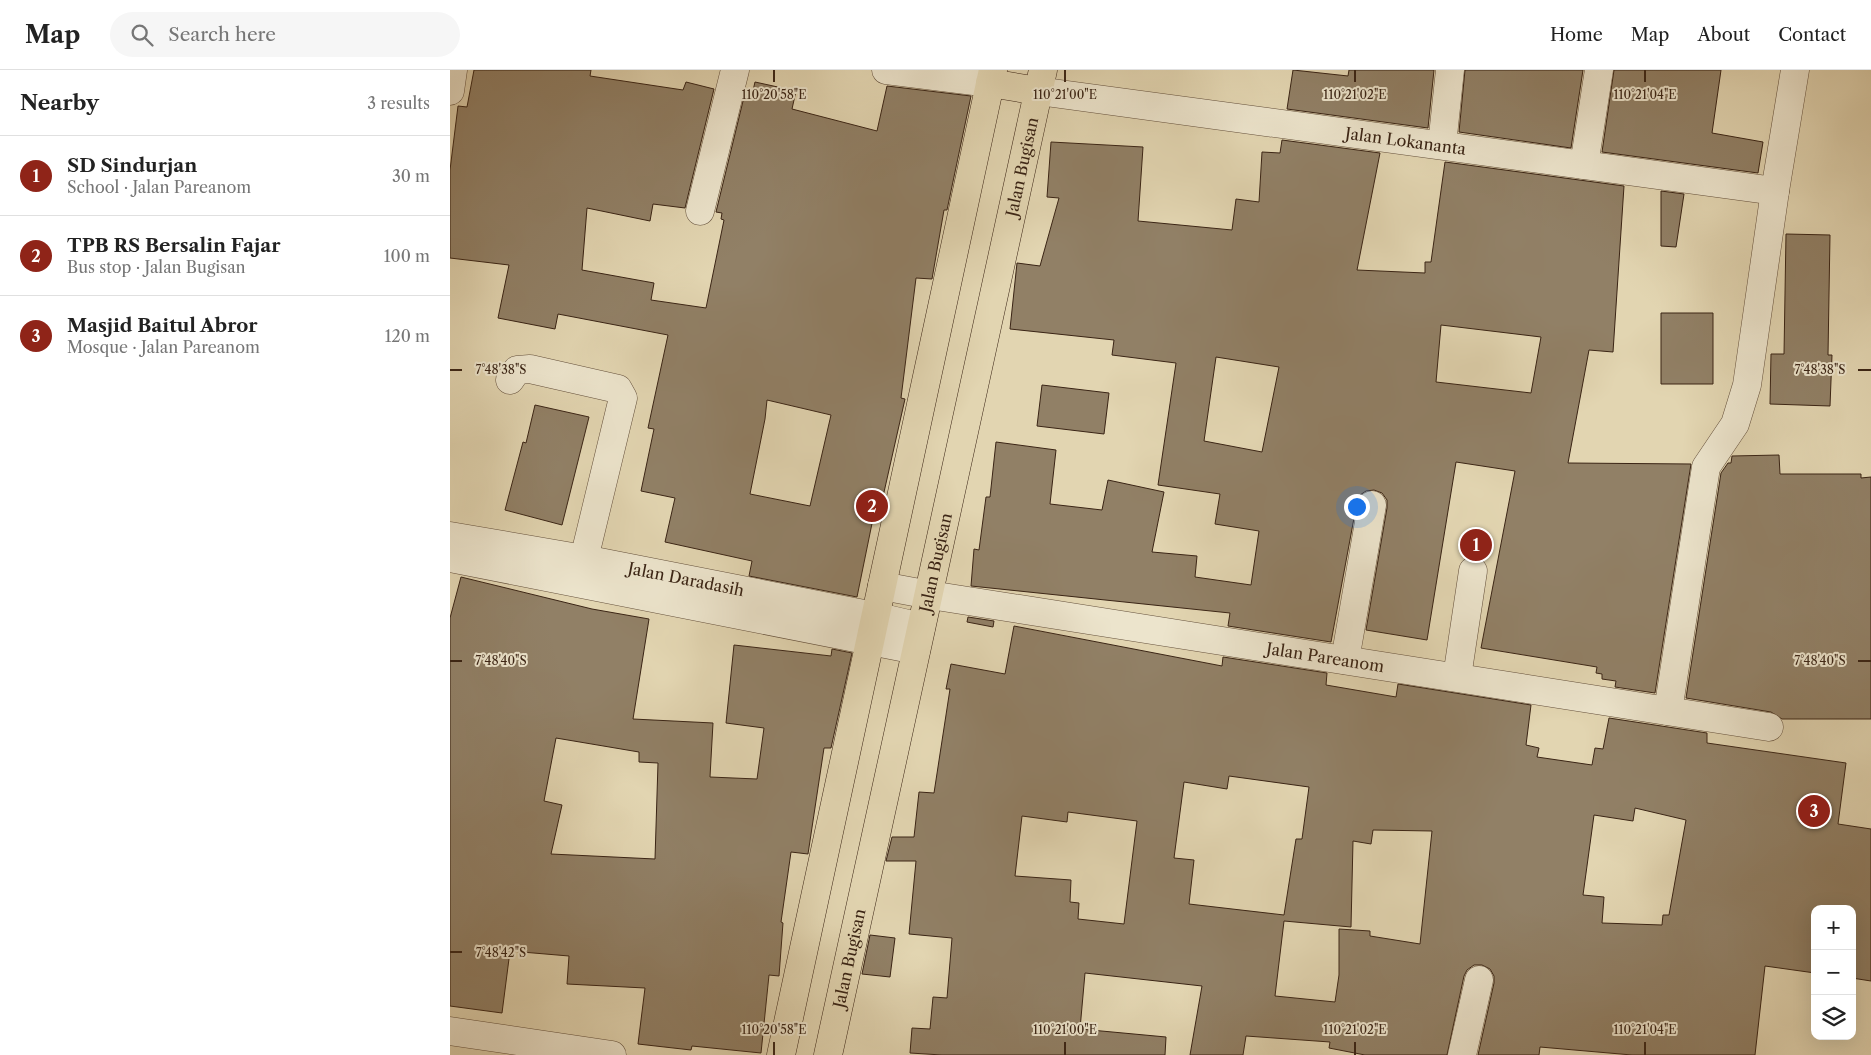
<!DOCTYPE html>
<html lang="en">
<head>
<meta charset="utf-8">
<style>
	:root { --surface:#fff; --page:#f6f6f6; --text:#222; --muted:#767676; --line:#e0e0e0; --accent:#8f2418 }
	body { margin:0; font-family:"Libre Caslon Text",serif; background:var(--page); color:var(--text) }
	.controls { position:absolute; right:15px; bottom:15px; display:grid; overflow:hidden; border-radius:10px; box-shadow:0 5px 20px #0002 }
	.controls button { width:45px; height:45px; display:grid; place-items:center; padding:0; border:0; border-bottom:1px solid var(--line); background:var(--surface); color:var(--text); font:25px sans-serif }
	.you { position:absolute; left:906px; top:436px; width:18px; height:18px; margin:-12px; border:4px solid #fff; border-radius:50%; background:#1a73e8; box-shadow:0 0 0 8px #1a73e833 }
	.badge { display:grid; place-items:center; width:32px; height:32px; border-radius:50%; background:var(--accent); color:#fff; font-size:16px; font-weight:700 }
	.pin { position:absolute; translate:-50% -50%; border:2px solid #fff; box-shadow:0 1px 5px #0006 }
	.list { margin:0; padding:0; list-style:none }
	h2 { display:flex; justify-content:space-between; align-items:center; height:65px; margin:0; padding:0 20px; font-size:21px }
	h2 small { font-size:16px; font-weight:400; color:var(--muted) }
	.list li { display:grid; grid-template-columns:32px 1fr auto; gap:15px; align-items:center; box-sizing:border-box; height:80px; padding:0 20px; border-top:1px solid var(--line) }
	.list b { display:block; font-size:19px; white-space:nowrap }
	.list p { margin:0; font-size:16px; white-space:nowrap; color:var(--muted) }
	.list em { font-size:16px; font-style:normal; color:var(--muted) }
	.icon { flex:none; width:28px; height:28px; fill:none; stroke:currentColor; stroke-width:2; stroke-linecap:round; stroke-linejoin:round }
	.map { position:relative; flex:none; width:1421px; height:985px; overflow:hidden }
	header { display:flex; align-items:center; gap:30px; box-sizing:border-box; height:70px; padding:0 25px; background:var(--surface); border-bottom:1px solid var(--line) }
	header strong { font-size:24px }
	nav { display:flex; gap:28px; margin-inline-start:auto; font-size:18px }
	.search { width:350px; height:45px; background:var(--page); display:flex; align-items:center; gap:12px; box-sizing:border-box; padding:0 18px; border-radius:28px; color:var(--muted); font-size:19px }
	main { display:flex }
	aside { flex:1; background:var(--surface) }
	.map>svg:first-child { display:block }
	.building { fill:#918066; stroke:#3a2415; fill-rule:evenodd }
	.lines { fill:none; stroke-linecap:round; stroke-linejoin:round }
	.minor-casing { stroke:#64503c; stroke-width:29 }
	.tertiary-casing { stroke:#64503c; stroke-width:29 }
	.primary-casing { stroke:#3a2415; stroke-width:29 }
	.minor { stroke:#ece4cc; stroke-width:28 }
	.tertiary { stroke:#ece4cc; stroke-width:28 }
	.primary { stroke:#e2d5b1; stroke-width:28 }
	.ticks { fill:none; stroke:#3a2415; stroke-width:2 }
	.labels { text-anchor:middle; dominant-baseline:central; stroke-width:4; stroke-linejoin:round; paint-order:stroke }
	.street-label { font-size:16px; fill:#3a2415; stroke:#ece4cc }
	.ticks-label { font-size:12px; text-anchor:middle; fill:#3a2415; stroke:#ece4cc; stroke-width:4; stroke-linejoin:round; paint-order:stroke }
</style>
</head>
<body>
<header>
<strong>Map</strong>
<div class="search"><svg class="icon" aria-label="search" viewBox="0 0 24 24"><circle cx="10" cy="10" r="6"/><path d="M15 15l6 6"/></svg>Search here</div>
<nav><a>Home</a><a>Map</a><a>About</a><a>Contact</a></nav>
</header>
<main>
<aside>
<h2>Nearby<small>3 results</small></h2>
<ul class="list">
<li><span class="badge">1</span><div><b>SD Sindurjan</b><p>School · Jalan Pareanom</p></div><em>30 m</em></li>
<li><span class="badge">2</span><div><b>TPB RS Bersalin Fajar</b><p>Bus stop · Jalan Bugisan</p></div><em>100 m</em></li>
<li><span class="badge">3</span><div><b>Masjid Baitul Abror</b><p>Mosque · Jalan Pareanom</p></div><em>120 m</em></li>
</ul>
</aside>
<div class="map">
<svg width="1421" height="985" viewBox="0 0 1421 985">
	<rect width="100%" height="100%" fill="#e2d5b1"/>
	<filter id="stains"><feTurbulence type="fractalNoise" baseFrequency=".004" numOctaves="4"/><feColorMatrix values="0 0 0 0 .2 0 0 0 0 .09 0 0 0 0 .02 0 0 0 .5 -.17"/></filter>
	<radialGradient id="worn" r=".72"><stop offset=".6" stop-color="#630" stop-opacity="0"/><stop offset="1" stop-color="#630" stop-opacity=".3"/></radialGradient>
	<!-- building -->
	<path class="building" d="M24,0H141L140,6L233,20L236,12L264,19L235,138L203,134L200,151L137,138L132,200L204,213L201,230L256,238L274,150L271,149L272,143L266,142L294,27L301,29L305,12L346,21L342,39L427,61L437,16L521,26L497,140H494L482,209L466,208L451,328L455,329L432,431L427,429L407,527L299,506L302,491L215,472L225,428L191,421L204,359L198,358L218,265L108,244L105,259L48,248L59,195L0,188V100L8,36L17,37ZM317,330L381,345L360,436L300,424L315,349Z
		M843,0L898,6L899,0H984L978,58L837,39Z
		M1015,0H1133L1121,78L1009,62Z
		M1164,0H1271L1262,63L1313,72L1308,103L1152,82Z
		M832,70L930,83L907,200L975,203V192H981L995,92L1174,116L1163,282L1139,280L1118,393L1241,394L1205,623L1165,617L1166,611L1152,609V604L1146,603L1147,597L1031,578L1065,401L1006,392L977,570L916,560L937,438V430L932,423L924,420L916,421L910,425L907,432L881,572L778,556L780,543L521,516L524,479L529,480L536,427H540L546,372L606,380L600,434L652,440L658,410L714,422L702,482L747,486L745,507L801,515L809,461L765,454L770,424L708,415L726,293L662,285L664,270L560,259L567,193L590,196L609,128L597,127L601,72L693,77L688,151L782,160L786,129L809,132L812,82L830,83ZM991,255L1091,267L1081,323L986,312ZM766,287L829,297L812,382L754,371Z
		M1211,121L1234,124L1226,177L1211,176Z
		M1336,164L1380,165L1378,285H1382L1380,336L1320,334L1321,284H1334Z
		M1211,243H1263V314H1211Z
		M592,315L659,323L654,364L587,356Z
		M85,335L139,347L112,455L55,440L73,372L76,373Z
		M1329,385L1330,404H1411V408L1421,407V649H1332L1321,642L1236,628L1271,403L1278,393H1281L1282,386Z
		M11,507L142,539L199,549L183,649L263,653L260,707L307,709L314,658L276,653L284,575L381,586L382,579L402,583L381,678H374L358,784L341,782L331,852L333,853L329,906L319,905L311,983L242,976L241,980L188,974L195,918L117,914L119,886L60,881L52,943L0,936V548ZM106,668L189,682V692L208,693L205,789L101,784L112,735L94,731Z
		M518,547L544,551L543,557L517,552Z
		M564,556L772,596L773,587L877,603L876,615L946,627L948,614L1081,635L1076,675L1089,678L1087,687L1142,695L1145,678L1153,679L1159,648L1257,663V673L1396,693L1388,754L1421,759V911L1402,908V839H1365V903L1315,896L1305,985H1182L1090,977L1089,985H1028L1044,913V906L1040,899L1032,895H1024L1017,900L1014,906L997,985H915L879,978L880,972L796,966L793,985H740L752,916L635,903L630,959L716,967L715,985H492L460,983L462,958L480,959L483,927L497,928L502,868L459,864L466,791H436L442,767H464L469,722L484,723L500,619H496L501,594L555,604ZM779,706L859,717L852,769H846L834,845L739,834L744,790L724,788L734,712L777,719ZM1185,738L1236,750L1219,845H1213L1212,855L1152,853L1154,827L1133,825L1144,745L1183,751ZM618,742L687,751L674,854L628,849L629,833L620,832L621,810L565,806L572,746L617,752ZM923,760L982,761L970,874L920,866V861L889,859V905L885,932L825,926L834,851L901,857L903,771L921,774Z
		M420,865L445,868L440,907L412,904Z"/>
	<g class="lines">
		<defs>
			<g id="minor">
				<path d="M436,0L540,13"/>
				<path d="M0,21L3,0"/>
				<path id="s1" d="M588,21L1325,121"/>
				<path d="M992,75L1000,0"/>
				<path d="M1134,95L1149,0"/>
				<path d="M250,141L285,0"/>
				<path d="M60,310L67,300L80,299L168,319L173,328L134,489"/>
				<path id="s2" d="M0,466L134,489L424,546L471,557"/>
				<path d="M0,488L466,580"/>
				<path id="s3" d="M432,516L480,525L1319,657"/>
				<path d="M895,590L922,435"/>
				<path d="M1007,607L1023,501"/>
				<path d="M1218,641L1256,397L1285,354L1297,315L1325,121L1345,0"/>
				<path d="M1012,985L1029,910"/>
			</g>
			<path id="tertiary" d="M0,961L162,985"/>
			<g id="primary">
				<path d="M540,13L588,21"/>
				<path d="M331,985L543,0"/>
				<path id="s4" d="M378,985L593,0"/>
			</g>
		</defs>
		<!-- minor casing -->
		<use href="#minor" class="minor-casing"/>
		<!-- tertiary casing -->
		<use href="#tertiary" class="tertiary-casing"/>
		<!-- primary casing -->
		<use href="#primary" class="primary-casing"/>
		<!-- minor -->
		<use href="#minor" class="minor"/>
		<!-- tertiary -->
		<use href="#tertiary" class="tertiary"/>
		<!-- primary -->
		<use href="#primary" class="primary"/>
	</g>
	<!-- ticks -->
	<path class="ticks" d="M324,0V12M615,0V12M905,0V12M1195,0V12M0,300H12M1408,300H1421M0,591H12M1408,591H1421M0,882H12M324,972V985M615,972V985M905,972V985M1195,972V985"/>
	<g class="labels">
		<!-- street labels -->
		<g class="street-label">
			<text stroke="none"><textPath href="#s1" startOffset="371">Jalan Lokananta</textPath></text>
			<text stroke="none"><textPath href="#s4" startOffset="909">Jalan Bugisan</textPath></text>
			<text stroke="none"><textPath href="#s4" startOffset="504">Jalan Bugisan</textPath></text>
			<text stroke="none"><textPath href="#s2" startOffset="240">Jalan Daradasih</textPath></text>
			<text stroke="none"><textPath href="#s3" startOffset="449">Jalan Pareanom</textPath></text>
			<text stroke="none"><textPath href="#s4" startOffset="99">Jalan Bugisan</textPath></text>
		</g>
	</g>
	<g class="ticks-label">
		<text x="324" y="29">110°20'58"E</text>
		<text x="615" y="29">110°21'00"E</text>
		<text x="905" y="29">110°21'02"E</text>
		<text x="1195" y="29">110°21'04"E</text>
		<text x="51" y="304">7°48'38"S</text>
		<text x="1370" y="304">7°48'38"S</text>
		<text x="51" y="595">7°48'40"S</text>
		<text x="1370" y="595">7°48'40"S</text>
		<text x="51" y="887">7°48'42"S</text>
		<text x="324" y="964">110°20'58"E</text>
		<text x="615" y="964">110°21'00"E</text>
		<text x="905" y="964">110°21'02"E</text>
		<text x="1195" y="964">110°21'04"E</text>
	</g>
	<rect width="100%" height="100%" filter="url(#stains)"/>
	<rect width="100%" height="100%" fill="url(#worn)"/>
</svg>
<div class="controls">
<button>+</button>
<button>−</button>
<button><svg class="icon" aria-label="layers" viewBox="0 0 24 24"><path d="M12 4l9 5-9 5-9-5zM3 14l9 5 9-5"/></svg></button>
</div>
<div class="you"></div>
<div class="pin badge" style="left:1026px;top:475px">1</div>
<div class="pin badge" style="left:422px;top:436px">2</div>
<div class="pin badge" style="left:1364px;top:741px">3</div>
</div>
</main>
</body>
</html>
